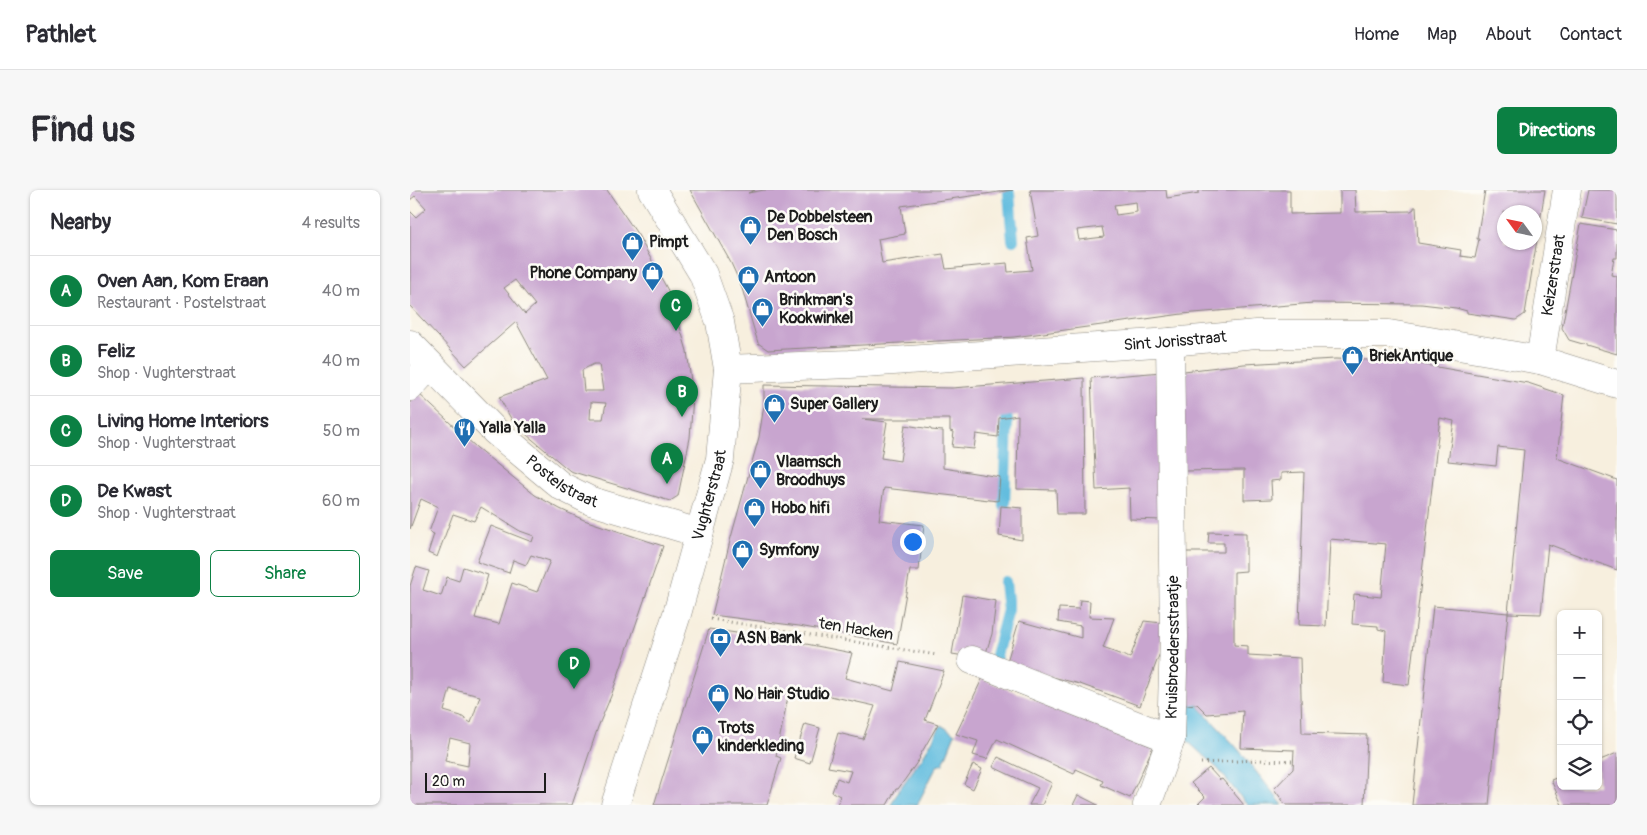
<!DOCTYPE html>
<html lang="en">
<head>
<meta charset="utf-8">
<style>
	:root { --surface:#fff; --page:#f7f7f7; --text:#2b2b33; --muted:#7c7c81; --line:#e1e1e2; --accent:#0b8043 }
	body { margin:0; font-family:Pangolin,sans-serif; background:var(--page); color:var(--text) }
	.controls { position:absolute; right:15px; bottom:15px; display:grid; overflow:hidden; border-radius:8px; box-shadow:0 1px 4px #0004 }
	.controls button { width:45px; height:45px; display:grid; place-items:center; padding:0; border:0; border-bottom:1px solid var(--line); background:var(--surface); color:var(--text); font:25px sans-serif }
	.compass { position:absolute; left:1087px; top:15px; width:45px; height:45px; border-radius:50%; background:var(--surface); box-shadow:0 1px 4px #0004; rotate:303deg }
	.scale { position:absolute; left:15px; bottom:12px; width:121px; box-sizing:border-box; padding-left:5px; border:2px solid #1c1c1c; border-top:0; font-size:14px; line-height:18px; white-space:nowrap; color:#1c1c1c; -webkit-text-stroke:4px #fdfcf7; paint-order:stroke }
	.you { position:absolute; left:502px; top:351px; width:18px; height:18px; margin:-12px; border:4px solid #fff; border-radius:50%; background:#1a73e8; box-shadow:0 0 0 8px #1a73e833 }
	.badge { display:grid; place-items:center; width:32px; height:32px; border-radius:50%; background:var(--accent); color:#fff; font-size:16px; font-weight:700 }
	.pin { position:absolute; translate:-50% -41px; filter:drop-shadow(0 1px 2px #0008) }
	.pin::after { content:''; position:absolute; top:26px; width:18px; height:15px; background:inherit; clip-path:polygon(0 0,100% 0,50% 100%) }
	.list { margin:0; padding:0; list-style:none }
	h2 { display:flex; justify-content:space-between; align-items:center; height:65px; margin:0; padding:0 20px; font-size:21px }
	h2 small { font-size:16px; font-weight:400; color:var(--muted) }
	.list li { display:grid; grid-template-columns:32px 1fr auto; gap:15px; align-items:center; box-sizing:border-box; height:70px; padding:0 20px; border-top:1px solid var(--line) }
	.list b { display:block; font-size:19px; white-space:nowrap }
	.list p { margin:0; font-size:16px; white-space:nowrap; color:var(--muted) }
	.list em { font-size:16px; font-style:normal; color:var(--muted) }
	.actions { display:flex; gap:10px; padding:15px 20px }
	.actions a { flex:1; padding:11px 0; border:1px solid var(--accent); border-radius:8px; text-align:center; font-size:18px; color:var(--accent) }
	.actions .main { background:var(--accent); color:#fff }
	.icon { flex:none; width:28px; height:28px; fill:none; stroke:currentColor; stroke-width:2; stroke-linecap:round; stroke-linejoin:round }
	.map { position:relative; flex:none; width:1207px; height:615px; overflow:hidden; border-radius:8px }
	header { display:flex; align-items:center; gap:30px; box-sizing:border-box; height:70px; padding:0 25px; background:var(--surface); border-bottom:1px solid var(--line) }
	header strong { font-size:24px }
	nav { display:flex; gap:28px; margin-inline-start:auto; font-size:18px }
	.intro { display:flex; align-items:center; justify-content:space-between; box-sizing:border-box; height:120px; padding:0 30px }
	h1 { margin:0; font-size:35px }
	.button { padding:12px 22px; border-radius:8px; background:var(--accent); color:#fff; font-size:18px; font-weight:700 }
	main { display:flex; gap:30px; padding:0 30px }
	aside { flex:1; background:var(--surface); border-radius:8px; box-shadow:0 1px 4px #0004 }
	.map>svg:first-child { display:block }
	.water { fill:#60bcde; stroke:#3e6c7d }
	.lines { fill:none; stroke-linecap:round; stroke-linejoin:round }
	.stream { stroke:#60bcde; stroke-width:12 }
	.building { fill:#c8a5cf; fill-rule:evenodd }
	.minor-casing { stroke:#8a867d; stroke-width:29 }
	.path { stroke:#8a867d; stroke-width:3; stroke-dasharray:1 4; stroke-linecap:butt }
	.minor { stroke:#fff; stroke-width:28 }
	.labels { text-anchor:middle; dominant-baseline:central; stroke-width:5; stroke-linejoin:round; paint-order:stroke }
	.poi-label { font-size:16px; font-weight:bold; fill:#1c1c1c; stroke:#fdfcf7; text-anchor:start }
	.street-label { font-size:16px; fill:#1c1c1c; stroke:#fdfcf7 }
</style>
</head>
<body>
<header>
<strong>Pathlet</strong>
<nav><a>Home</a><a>Map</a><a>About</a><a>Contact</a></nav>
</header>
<div class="intro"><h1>Find us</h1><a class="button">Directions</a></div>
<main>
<aside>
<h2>Nearby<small>4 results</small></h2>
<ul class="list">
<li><span class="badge">A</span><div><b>Oven Aan, Kom Eraan</b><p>Restaurant · Postelstraat</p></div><em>40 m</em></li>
<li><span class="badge">B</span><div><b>Feliz</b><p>Shop · Vughterstraat</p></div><em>40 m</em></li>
<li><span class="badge">C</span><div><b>Living Home Interiors</b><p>Shop · Vughterstraat</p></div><em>50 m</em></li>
<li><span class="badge">D</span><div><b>De Kwast</b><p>Shop · Vughterstraat</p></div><em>60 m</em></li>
</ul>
<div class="actions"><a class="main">Save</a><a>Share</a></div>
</aside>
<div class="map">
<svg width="1207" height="615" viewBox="0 0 1207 615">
	<rect width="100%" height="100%" fill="#fdfcf7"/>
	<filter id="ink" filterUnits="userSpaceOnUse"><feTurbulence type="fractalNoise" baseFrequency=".02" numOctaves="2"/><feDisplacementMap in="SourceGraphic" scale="10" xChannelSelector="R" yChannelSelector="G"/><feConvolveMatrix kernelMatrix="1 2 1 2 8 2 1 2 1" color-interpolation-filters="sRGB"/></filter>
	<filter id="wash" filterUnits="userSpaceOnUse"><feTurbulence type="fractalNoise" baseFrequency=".0096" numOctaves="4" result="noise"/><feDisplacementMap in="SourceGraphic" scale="20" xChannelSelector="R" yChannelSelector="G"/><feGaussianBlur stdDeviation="1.12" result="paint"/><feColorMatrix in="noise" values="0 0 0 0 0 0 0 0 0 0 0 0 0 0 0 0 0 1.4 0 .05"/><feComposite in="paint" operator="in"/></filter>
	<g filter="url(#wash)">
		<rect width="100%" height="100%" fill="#f7efde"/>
		<!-- water -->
		<path class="water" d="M782,509L828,559L873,615H837L808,579L773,547Z
			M531,535L545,544L533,574L527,576L507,615H481L489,600L512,568Z"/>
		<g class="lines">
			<!-- stream -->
			<path class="stream" d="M599,3L603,50
				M594,316L597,229
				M585,469L598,420L595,392"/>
		</g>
		<g id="blocks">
			<!-- building -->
			<path class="building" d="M0,0H197L228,45L261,106L277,161L283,206L280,248L268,306L260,311L160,281L104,234L89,207L137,190L106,132L56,176L0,116V21L6,27L16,18L5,6L0,10ZM105,90L125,115L115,124L94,98ZM184,174H189L193,201H174L172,180ZM181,212L196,213L193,229H180Z
				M280,0H345L338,3L354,0H603L491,16L495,44L468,49L472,73L533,64L536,79L597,73L598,82L622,80L617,48L628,46L620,0H756L757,8L789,3V0H880V24L930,23V0H945L946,22L1001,21L1004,19V17H1006L1008,53L1051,60L1050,66L1065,68L1069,49H1067L1075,0H1135L1115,124L1106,130L1057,123V121L1046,118L1011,114L903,113L772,124L604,147L358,160L348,153L331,95L321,73ZM726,12L727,22L706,25L704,15ZM1094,22H1124V52H1094ZM692,37L694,47L669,50L667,40Z
				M1178,0H1207V34L1172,28Z
				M1171,34L1207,40V68H1204L1201,85L1207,86V164L1159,150L1152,138Z
				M925,169L993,171L1118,193L1154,205L1147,268L1207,290V380L1138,354L1131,424L1098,423L1079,615H1002L1023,416L1098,423L1114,260L1088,257L1086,276L1038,271L1044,231L1030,228L999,495L973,492L976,441L968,439V436L942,434L944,404L971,407L976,354L920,349L916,436L889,435L894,282L871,283V290L861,291L862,309L834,310V280L773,281L774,181L834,174Z
				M752,182L753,330L720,329L719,298L686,300L681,188Z
				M674,188L675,324H647L646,300L607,299L608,225L589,228L588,247L566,244L564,259L542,257L544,242L540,241V229H452L477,232L471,268L490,271L495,235L521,239V240L533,241V278L590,287L588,311L474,298L469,330L514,335L509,380H500L487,454L389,436L302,425L320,351L349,247L354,215V195L542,198Z
				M8,203L67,258L125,305L150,319L174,330L253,356L201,506L188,537L162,615H0V396L6,377L19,381L13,400L31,406L37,387L49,391L53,377L78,385L65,428L89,434L102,393L127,402L140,371L121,365L116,375L103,370L99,383L67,372L81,336L122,352L124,346L110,341L71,317L64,331L43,324L27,367L18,363L24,344L19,342L28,317L11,309L0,339V211ZM40,499L70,506L61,533L51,526L34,521ZM40,548L60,553L58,576L35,571Z
				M591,316L612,318V350L589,346Z
				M799,342L836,343V381L824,382V455L838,456V465L890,468L892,543L957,545L954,615H876L864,599L883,579L884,560L831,558L833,521L797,524L787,514L775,515L774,362H814V353H798Z
				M552,405L586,411L582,444L574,469L542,464Z
				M670,410L680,411L679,427L704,428L693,458L720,468L734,431L752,433L751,460L730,516L670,494L596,475L609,431L671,448V436L648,432L649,418L669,419Z
				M299,439L381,451L442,463L435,488L483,501L490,472L534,481L515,530L528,534L509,567L510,568L496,588L488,599H486L477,615H427L430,606L422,602L427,588L437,592L441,581L418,577L428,543L453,549L465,516L380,497L366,566L371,568L357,615H244Z
				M572,489L743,557L720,608L691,595L693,591L666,579L664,584L587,549L577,569L563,565L568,551L546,544Z
				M395,534L410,538L400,573L384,568Z
				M1207,563V615H1152L1141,590L1151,586V596H1188V571Z
				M588,567L642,593L632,615H619L628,598L583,577Z
				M563,574L572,579L563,599L554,594Z
				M799,578L810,590L812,589L834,615H787L795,607L781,593Z
				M668,605L688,615H663Z"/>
		</g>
	</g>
	<g filter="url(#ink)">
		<use href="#blocks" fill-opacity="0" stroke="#8a867d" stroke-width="1"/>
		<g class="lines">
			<defs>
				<g id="minor">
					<path id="s1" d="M0,154L85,241L151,296L181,311L289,343"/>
					<path id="s2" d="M1130,170L1157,0"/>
					<path id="s3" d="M318,179L440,174L760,152L846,144H979L1130,170L1207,194"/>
					<path d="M0,197L20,175"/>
					<path d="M562,470L761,549"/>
					<path id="s4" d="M205,615L267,424L310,269L318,179L310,132L293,84L242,0"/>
					<path id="s5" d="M737,615L761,549L764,447L760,152"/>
				</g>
			</defs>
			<!-- minor casing -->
			<use href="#minor" class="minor-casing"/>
			<!-- path -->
			<path class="path" d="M301,429L527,465
				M791,573L847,570L882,571"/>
			<!-- minor -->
			<use href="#minor" class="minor"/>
		</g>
	</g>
	<!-- icons -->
	<defs>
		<symbol id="shop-pin" viewBox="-11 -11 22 30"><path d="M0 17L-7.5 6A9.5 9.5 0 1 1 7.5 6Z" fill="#1f6fb2" stroke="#fdfcf7"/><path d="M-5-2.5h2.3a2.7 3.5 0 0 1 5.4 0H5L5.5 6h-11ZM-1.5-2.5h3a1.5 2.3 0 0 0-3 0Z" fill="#fff"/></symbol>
		<symbol id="restaurant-pin" viewBox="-11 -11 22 30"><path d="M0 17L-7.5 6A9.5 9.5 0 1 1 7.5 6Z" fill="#1f6fb2" stroke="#fdfcf7"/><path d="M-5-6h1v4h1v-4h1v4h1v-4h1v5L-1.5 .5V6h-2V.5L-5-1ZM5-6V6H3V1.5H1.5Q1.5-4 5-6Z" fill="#fff"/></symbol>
		<symbol id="bank-pin" viewBox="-11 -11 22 30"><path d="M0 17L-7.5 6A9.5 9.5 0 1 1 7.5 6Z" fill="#1f6fb2" stroke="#fdfcf7"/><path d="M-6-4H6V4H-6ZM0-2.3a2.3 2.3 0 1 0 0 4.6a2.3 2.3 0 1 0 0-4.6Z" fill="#fff"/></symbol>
	</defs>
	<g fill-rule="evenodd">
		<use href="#shop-pin" x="328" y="24" width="25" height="34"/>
		<use href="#shop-pin" x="210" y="40" width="25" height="34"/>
		<use href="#shop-pin" x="230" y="70" width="25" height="34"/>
		<use href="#shop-pin" x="326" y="74" width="25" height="34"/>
		<use href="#shop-pin" x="340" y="106" width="25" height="34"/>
		<use href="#shop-pin" x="930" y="154" width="25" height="34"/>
		<use href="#shop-pin" x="352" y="202" width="25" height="34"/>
		<use href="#restaurant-pin" x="42" y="226" width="25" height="34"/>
		<use href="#shop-pin" x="338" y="268" width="25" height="34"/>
		<use href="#shop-pin" x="332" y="306" width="25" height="34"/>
		<use href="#shop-pin" x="320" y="348" width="25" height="34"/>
		<use href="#bank-pin" x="298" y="436" width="25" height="34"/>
		<use href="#shop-pin" x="296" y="492" width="25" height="34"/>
		<use href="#shop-pin" x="280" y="534" width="25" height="34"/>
	</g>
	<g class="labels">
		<!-- poi labels -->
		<g class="poi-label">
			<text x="357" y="27">De Dobbelsteen<tspan x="357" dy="18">Den Bosch</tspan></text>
			<text x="239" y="52">Pimpt</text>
			<text x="227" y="83" text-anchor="end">Phone Company</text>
			<text x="354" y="87">Antoon</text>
			<text x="369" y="110">Brinkman's<tspan x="369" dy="18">Kookwinkel</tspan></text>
			<text x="959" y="166">BriekAntique</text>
			<text x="380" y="214">Super Gallery</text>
			<text x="70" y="238">Yalla Yalla</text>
			<text x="366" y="272">Vlaamsch<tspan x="366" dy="18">Broodhuys</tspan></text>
			<text x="361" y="318">Hobo hifi</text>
			<text x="349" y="360">Symfony</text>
			<text x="326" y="448">ASN Bank</text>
			<text x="324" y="504">No Hair Studio</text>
			<text x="308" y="538">Trots<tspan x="308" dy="18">kinderkleding</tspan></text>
		</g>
		<!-- street labels -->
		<g class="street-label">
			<text stroke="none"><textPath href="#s2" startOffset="86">Keizerstraat</textPath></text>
			<text stroke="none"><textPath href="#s3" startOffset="448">Sint Jorisstraat</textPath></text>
			<text stroke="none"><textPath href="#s1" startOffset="206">Postelstraat</textPath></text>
			<text stroke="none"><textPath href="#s4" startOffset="324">Vughterstraat</textPath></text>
			<text transform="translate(446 439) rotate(9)">ten Hacken</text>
			<text stroke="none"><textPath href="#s5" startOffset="162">Kruisbroedersstraatje</textPath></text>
		</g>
	</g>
</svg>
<div class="controls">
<button>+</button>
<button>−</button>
<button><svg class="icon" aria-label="locate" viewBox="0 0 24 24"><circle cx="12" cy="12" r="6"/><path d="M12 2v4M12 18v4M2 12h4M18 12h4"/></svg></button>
<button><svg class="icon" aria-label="layers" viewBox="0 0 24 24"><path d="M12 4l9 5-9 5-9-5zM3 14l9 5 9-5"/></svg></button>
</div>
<svg class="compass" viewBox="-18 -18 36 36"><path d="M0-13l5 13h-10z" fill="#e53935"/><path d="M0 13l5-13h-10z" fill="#7c7c81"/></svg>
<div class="scale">20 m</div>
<div class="you"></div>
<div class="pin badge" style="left:257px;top:294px">A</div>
<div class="pin badge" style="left:272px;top:227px">B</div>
<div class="pin badge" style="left:266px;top:141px">C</div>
<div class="pin badge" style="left:164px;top:499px">D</div>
</div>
</main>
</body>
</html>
